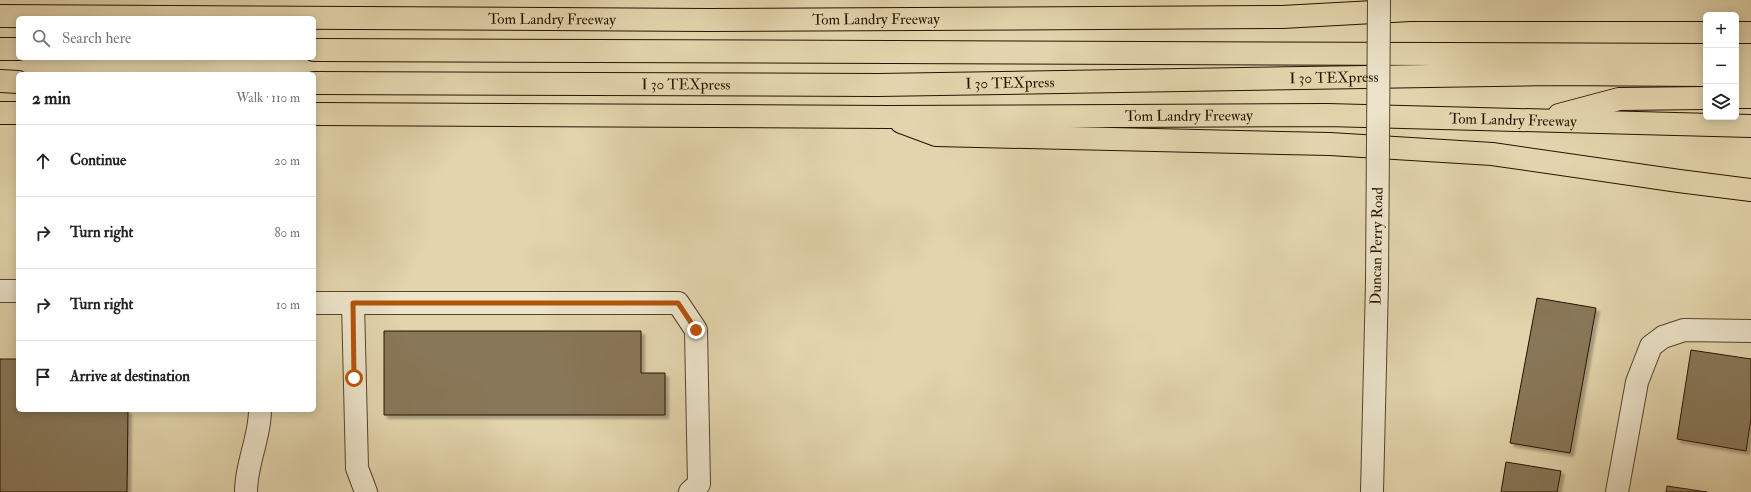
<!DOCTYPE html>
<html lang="en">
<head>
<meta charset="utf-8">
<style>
	:root { --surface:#fff; --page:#f6f6f6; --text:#222; --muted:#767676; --line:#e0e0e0 }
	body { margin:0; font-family:"IM FELL Double Pica",serif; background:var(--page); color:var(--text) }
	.controls { position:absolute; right:12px; top:12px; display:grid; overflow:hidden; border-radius:6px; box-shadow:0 2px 10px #0003 }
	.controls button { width:36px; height:36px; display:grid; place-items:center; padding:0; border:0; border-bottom:1px solid var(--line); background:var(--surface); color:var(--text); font:20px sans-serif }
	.stop { position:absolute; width:12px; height:12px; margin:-9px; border:3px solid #b45309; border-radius:50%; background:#fff }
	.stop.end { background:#b45309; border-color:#fff; box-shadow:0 1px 4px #0008 }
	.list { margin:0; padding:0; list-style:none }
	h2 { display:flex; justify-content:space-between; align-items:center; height:52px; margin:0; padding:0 16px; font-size:17px }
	h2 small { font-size:13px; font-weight:400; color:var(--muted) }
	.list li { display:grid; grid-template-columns:26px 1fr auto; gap:12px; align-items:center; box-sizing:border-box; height:72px; padding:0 16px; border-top:1px solid var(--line) }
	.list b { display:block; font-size:15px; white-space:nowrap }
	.list em { font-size:13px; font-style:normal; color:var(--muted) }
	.icon { flex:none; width:22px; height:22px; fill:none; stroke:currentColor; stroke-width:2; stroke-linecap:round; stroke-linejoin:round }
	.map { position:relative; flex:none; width:1751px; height:492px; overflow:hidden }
	.search { position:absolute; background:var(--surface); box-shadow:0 2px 10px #0003; left:16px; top:16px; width:300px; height:44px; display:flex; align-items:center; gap:10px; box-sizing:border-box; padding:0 14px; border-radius:6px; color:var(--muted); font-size:15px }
	.panel { position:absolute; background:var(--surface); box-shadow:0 2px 10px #0003; left:16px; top:72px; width:300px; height:340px; border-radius:6px }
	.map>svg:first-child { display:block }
	.building { fill:#887759; stroke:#261300; filter:url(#shadow) }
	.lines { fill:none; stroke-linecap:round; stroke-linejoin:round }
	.minor-casing { stroke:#55432b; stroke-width:24 }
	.highway-casing { stroke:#261300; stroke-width:24 }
	.minor { stroke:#ece3c9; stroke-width:22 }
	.highway { stroke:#e2d4ac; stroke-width:22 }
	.minor-bridge-casing { stroke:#55432b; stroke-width:24; stroke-linecap:butt }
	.minor-bridge { stroke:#ece3c9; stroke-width:22 }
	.route { stroke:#b45309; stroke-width:5 }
	.labels { text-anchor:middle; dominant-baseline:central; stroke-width:3; stroke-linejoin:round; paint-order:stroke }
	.street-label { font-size:15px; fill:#261300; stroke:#ece3c9 }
</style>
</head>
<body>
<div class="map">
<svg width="1751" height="492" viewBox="0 0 1751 492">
	<defs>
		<filter id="shadow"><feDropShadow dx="3.5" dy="3.5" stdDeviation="1" flood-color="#0004"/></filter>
	</defs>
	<rect width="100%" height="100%" fill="#e2d4ac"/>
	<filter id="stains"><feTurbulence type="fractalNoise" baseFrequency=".005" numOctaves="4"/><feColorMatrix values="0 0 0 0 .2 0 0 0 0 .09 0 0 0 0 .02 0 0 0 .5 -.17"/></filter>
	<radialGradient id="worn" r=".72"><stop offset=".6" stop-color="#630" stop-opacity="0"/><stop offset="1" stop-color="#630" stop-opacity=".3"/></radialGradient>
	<!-- building -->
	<path class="building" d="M1537,298L1596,308L1570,453L1510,443Z
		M384,331H641V373H665V415H384Z
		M1691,350L1751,359V418L1746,451L1677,439Z
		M0,359H18V410H128L127,492H0Z
		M1506,462L1561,471L1557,492H1501Z
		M1667,486L1707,492H1666Z"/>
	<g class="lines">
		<defs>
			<path id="minor" d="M0,291H18
				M314,303H678L696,330L699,484L690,492
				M353,303L357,468L366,492
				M246,492C246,463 260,438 260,410
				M1372,492L1377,282
				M1617,492L1637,382L1651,346L1663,337L1684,330L1751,331"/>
			<g id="highway">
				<path id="s1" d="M0,16L710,20L1282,17L1410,10H1751"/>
				<path d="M0,49H18"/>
				<path d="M314,50L1706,55"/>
				<path d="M1736,55H1751"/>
				<path d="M1736,75L1751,76"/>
				<path d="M0,81L18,82"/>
				<path id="s2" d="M314,83L878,85L1550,74L1706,75"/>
				<path d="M1736,97H1751"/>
				<path d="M0,113H18"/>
				<path id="s3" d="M314,114L889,117L1327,115L1751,126"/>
				<path d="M1559,115L1619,99L1706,98"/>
				<path d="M901,122L936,135L1330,144L1492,154L1679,181L1751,190"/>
			</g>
		</defs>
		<!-- minor casing -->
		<use href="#minor" class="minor-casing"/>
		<!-- highway casing -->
		<use href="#highway" class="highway-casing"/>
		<!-- minor -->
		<use href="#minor" class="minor"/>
		<!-- highway -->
		<use href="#highway" class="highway"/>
		<defs>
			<path id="minor-bridge" d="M1377,282L1379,0"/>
		</defs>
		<!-- minor-bridge casing -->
		<use href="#minor-bridge" class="minor-bridge-casing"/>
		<!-- minor-bridge -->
		<use href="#minor-bridge" class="minor-bridge"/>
	</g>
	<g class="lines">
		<!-- route -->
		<path class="route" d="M354,378L353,303H678L696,330"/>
	</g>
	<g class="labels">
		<!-- street labels -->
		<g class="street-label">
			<text stroke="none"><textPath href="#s1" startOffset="876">Tom Landry Freeway</textPath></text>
			<text stroke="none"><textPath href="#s1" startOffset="552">Tom Landry Freeway</textPath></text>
			<text stroke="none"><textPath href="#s2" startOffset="1020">I 30 TEXpress</textPath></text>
			<text stroke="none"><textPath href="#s2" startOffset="696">I 30 TEXpress</textPath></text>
			<text stroke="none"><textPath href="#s2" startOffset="372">I 30 TEXpress</textPath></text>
			<text stroke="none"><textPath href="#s3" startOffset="875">Tom Landry Freeway</textPath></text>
			<text stroke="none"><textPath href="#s3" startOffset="1199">Tom Landry Freeway</textPath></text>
			<text transform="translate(1377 246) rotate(-89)">Duncan Perry Road</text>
		</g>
	</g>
	<rect width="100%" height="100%" filter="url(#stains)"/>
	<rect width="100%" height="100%" fill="url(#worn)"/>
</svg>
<div class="controls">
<button>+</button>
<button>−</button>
<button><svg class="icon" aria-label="layers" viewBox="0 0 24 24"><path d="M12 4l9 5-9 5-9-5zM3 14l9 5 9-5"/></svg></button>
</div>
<div class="stop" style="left:354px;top:378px"></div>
<div class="stop end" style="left:696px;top:330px"></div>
<div class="search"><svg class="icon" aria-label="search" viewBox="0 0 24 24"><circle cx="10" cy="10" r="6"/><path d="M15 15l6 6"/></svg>Search here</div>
<section class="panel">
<h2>2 min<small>Walk · 110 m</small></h2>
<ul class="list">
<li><svg class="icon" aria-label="ahead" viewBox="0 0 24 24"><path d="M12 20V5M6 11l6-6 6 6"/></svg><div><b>Continue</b></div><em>20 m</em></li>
<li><svg class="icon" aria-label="right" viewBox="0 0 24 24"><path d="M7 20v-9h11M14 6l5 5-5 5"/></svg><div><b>Turn right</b></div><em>80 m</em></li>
<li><svg class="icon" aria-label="right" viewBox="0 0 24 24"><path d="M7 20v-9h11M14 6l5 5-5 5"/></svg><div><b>Turn right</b></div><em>10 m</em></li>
<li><svg class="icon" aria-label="arrive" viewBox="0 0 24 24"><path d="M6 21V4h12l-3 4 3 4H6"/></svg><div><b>Arrive at destination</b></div></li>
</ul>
</section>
</div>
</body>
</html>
